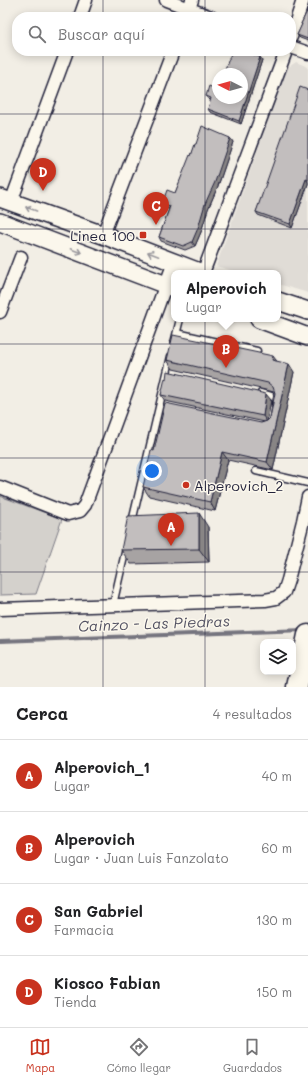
<!DOCTYPE html>
<html lang="es">
<head>
<meta charset="utf-8">
<style>
	:root { --surface:#fff; --page:#f2f2f2; --text:#202124; --muted:#757577; --line:#e0e0e0; --accent:#c8321e }
	body { margin:0; font-family:Mali,sans-serif; background:var(--page); color:var(--text) }
	.controls { position:absolute; right:12px; bottom:12px; display:grid; overflow:hidden; border-radius:8px; box-shadow:0 2px 10px #0003 }
	.controls button { width:36px; height:36px; display:grid; place-items:center; padding:0; border:0; border-bottom:1px solid var(--line); background:var(--surface); color:var(--text); font:20px sans-serif }
	.compass { position:absolute; left:212px; top:68px; width:36px; height:36px; border-radius:50%; background:var(--surface); box-shadow:0 2px 10px #0003; rotate:276deg }
	.you { position:absolute; left:152px; top:471px; width:14px; height:14px; margin:-10px; border:3px solid #fff; border-radius:50%; background:#1a73e8; box-shadow:0 0 0 6px #1a73e833 }
	.badge { display:grid; place-items:center; width:26px; height:26px; border-radius:50%; background:var(--accent); color:#fff; font-size:13px; font-weight:700 }
	.pin { position:absolute; translate:-50% -33px; filter:drop-shadow(0 1px 2px #0008) }
	.pin::after { content:''; position:absolute; top:21px; width:14px; height:12px; background:inherit; clip-path:polygon(0 0,100% 0,50% 100%) }
	.popup { position:absolute; left:171px; top:270px; width:110px; height:52px; box-sizing:border-box; display:grid; place-content:center; border-radius:8px; background:var(--surface); filter:drop-shadow(0 1px 3px #0005); font-size:13px; white-space:nowrap; color:var(--muted) }
	.popup b { font-size:15px; color:var(--text) }
	.popup::after { content:''; position:absolute; left:50%; top:100%; margin-left:-8px; border:8px solid transparent; border-top-color:var(--surface) }
	.list { margin:0; padding:0; list-style:none }
	h2 { display:flex; justify-content:space-between; align-items:center; height:52px; margin:0; padding:0 16px; font-size:17px }
	h2 small { font-size:13px; font-weight:400; color:var(--muted) }
	.list li { display:grid; grid-template-columns:26px 1fr auto; gap:12px; align-items:center; box-sizing:border-box; height:72px; padding:0 16px; border-top:1px solid var(--line) }
	.list b { display:block; font-size:15px; white-space:nowrap }
	.list p { margin:0; font-size:13px; white-space:nowrap; color:var(--muted) }
	.list em { font-size:13px; font-style:normal; color:var(--muted) }
	.icon { flex:none; width:22px; height:22px; fill:none; stroke:currentColor; stroke-width:2; stroke-linecap:round; stroke-linejoin:round }
	.map { position:relative; flex:none; width:308px; height:687px; overflow:hidden }
	.search { position:absolute; background:var(--surface); box-shadow:0 2px 10px #0003; left:12px; right:12px; top:12px; height:44px; display:flex; align-items:center; gap:10px; box-sizing:border-box; padding:0 14px; border-radius:16px; color:var(--muted); font-size:15px }
	.sheet { height:340px; background:var(--surface) }
	nav { display:flex; justify-content:space-around; align-items:center; box-sizing:border-box; height:56px; border-top:1px solid var(--line); background:var(--surface); font-size:11px; color:var(--muted) }
	nav a { display:grid; justify-items:center; gap:2px }
	nav .on { color:var(--accent) }
	.map>svg:first-child { display:block }
	.built { fill:#e0dcd6 }
	.green { fill:#d4d1cc; stroke:#7b7a84 }
	.lines { fill:none; stroke-linecap:round; stroke-linejoin:round }
	.stream { stroke:#76747f; stroke-width:4 }
	.lane-casing { stroke:#22223b; stroke-width:9 }
	.street-casing { stroke:#22223b; stroke-width:15 }
	.secondary-casing { stroke:#22223b; stroke-width:20 }
	.primary-casing { stroke:#22223b; stroke-width:23 }
	.lane { stroke:#fbf7ec; stroke-width:6 }
	.street { stroke:#fbf7ec; stroke-width:12 }
	.secondary { stroke:#fbf7ec; stroke-width:17 }
	.primary { stroke:#fbf7ec; stroke-width:20 }
	.wall { fill:#a7a3a3; stroke:#22223b }
	.shaded-wall { fill:#888585; stroke:#22223b }
	.building { fill:#c2bebe; stroke:#22223b }
	.oneway { stroke:#99979c }
	.grid { fill:none; stroke:#22223b; stroke-width:1; stroke-opacity:0.55 }
	.poi-dot { fill:#c8321e; stroke:#fbf7ec; stroke-width:1.5 }
	.labels { text-anchor:middle; dominant-baseline:central; stroke-width:3; stroke-linejoin:round; paint-order:stroke }
	.poi-label { font-size:14px; fill:#22223b; stroke:#fbf7ec; text-anchor:end }
	.water-label { font-size:15px; font-style:italic; fill:#535263; stroke:#fbf7ec }
</style>
</head>
<body>
<div class="map">
<svg width="308" height="687" viewBox="0 0 308 687">
	<rect width="100%" height="100%" fill="#f2eee5"/>
	<filter id="ink" filterUnits="userSpaceOnUse"><feTurbulence type="fractalNoise" baseFrequency=".025" numOctaves="2"/><feDisplacementMap in="SourceGraphic" scale="8" xChannelSelector="R" yChannelSelector="G"/><feConvolveMatrix kernelMatrix="1 2 1 2 8 2 1 2 1" color-interpolation-filters="sRGB"/></filter>
	<g filter="url(#ink)">
		<!-- built -->
		<path class="built" d="M296,62L308,67V293L278,284V273H240L216,266L287,68Z"/>
		<!-- green -->
		<path class="green" d="M0,496L62,519L36,594L0,595Z"/>
		<g class="lines">
			<!-- stream -->
			<path class="stream" d="M0,641L305,630"/>
			<defs>
				<path id="lane" d="M177,333L257,351
					M174,343L180,319
					M261,393C267,395 277,395 275,403
					M256,471L308,483
					M132,522L171,356
					M113,605L126,548"/>
				<path id="street" d="M166,0L211,17
					M80,17L86,0
					M186,17L192,0
					M291,37L303,0
					M291,47L308,53
					M11,202L67,51
					M103,235L173,51
					M203,273L286,51
					M0,312L21,257
					M0,487L68,514L80,511L85,505L174,262
					M0,609L265,600L276,598L284,592L288,580L303,521L308,497"/>
				<path id="secondary" d="M0,198L103,235L202,273
					M0,222L174,288
					M278,301L308,311
					M259,319L308,337"/>
				<path id="primary" d="M297,687L308,635"/>
			</defs>
			<!-- lane casing -->
			<use href="#lane" class="lane-casing"/>
			<!-- street casing -->
			<use href="#street" class="street-casing"/>
			<!-- secondary casing -->
			<use href="#secondary" class="secondary-casing"/>
			<!-- primary casing -->
			<use href="#primary" class="primary-casing"/>
			<!-- lane -->
			<use href="#lane" class="lane"/>
			<!-- street -->
			<use href="#street" class="street"/>
			<!-- secondary -->
			<use href="#secondary" class="secondary"/>
			<!-- primary -->
			<use href="#primary" class="primary"/>
		</g>
		<!-- wall -->
		<path class="wall" d="M308,9V41L300,38L297,35L302,25L301,24Z
			M257,56L260,57L262,60L241,124L210,112L208,109L211,100L208,99L206,96L218,90Z
			M308,90V184L292,228L258,215L256,212Z
			M230,138L233,142L218,186L208,209L201,232L195,246L185,250L161,241L159,237L169,209L165,208L162,204L175,193L196,144Z
			M167,360L276,361L294,372L273,470L228,460L215,511L149,496L143,487L154,451L265,422L165,401L161,395L166,379L271,400L267,421L270,418L274,392L173,369Z
			M208,527L209,562L131,564L121,550Z"/>
		<!-- shaded-wall -->
		<path class="shaded-wall" d="M256,51H259L256,58L254,55Z
			M260,57L262,60L241,124L239,121Z
			M230,138L233,142L218,186L208,209L201,232L195,246L192,242L205,204Z
			M306,179L308,182V184L292,228L290,224Z
			M273,356L279,364L272,360Z
			M289,364L294,372L273,470L267,462Z
			M266,394L271,400L267,422L263,416Z
			M222,452L228,460L215,511L210,502Z
			M199,513L208,527L209,562L199,549Z"/>
		<!-- building -->
		<path class="building" d="M308,9V39L297,35L302,24H301Z
			M232,51H256L254,55L260,57L239,121L208,109L211,98L206,96L209,86L218,90V88V98H242V74H223Z
			M300,87L308,90V180L306,179L290,224L256,212Z
			M202,126L230,138L215,182L205,204L198,228L192,242L183,246L159,237L170,206L162,204L167,190L175,193L190,155L191,156L195,144H196Z
			M173,335L273,356L272,360L289,364L267,462L222,452L210,502L143,487L151,450L154,451L165,403L261,423L267,421L270,418L275,393L273,387L268,383L167,360Z
			M167,371L266,394L263,416L161,395L165,378L166,379Z
			M199,513V549L121,550L128,516Z"/>
		<!-- one-way arrows -->
		<defs><path id="oneway-shaft" d="M-6 0H5M1.5-3L5.5 0L1.5 3" fill="none" stroke-width="1.6" stroke-linecap="round" stroke-linejoin="round"/></defs>
		<g class="oneway">
			<use href="#oneway-shaft" transform="translate(31 209) rotate(-160)"/>
			<use href="#oneway-shaft" transform="translate(76 251) rotate(21)"/>
			<use href="#oneway-shaft" transform="translate(153 254) rotate(-159)"/>
		</g>
	</g>
	<!-- grid -->
	<path class="grid" d="M103,0V17M205,0V17M103,51V687M205,51V687M0,114H308M0,229H308M0,344H308M0,458H308M0,572H308"/>
	<!-- markers -->
	<g class="poi-dot">
		<rect x="139" y="231" width="8" height="8" rx="2"/>
		<circle cx="186" cy="485" r="4"/>
	</g>
	<g class="labels">
		<!-- poi labels -->
		<g class="poi-label">
			<text x="135" y="235">Linea 100</text>
			<text x="194" y="485" text-anchor="start">Alperovich_2</text>
		</g>
		<!-- water labels -->
		<g class="water-label">
			<text transform="translate(154 623) rotate(-2)">Cainzo - Las Piedras</text>
		</g>
	</g>
</svg>
<div class="controls">
<button><svg class="icon" aria-label="layers" viewBox="0 0 24 24"><path d="M12 4l9 5-9 5-9-5zM3 14l9 5 9-5"/></svg></button>
</div>
<svg class="compass" viewBox="-18 -18 36 36"><path d="M0-13l5 13h-10z" fill="#e53935"/><path d="M0 13l5-13h-10z" fill="#757577"/></svg>
<div class="you"></div>
<div class="pin badge" style="left:171px;top:546px">A</div>
<div class="pin badge" style="left:226px;top:368px">B</div>
<div class="popup"><b>Alperovich</b>Lugar</div>
<div class="pin badge" style="left:156px;top:225px">C</div>
<div class="pin badge" style="left:43px;top:191px">D</div>
<div class="search"><svg class="icon" aria-label="search" viewBox="0 0 24 24"><circle cx="10" cy="10" r="6"/><path d="M15 15l6 6"/></svg>Buscar aquí</div>
</div>
<section class="sheet">
<h2>Cerca<small>4 resultados</small></h2>
<ul class="list">
<li><span class="badge">A</span><div><b>Alperovich_1</b><p>Lugar</p></div><em>40 m</em></li>
<li><span class="badge">B</span><div><b>Alperovich</b><p>Lugar · Juan Luis Fanzolato</p></div><em>60 m</em></li>
<li><span class="badge">C</span><div><b>San Gabriel</b><p>Farmacia</p></div><em>130 m</em></li>
<li><span class="badge">D</span><div><b>Kiosco Fabian</b><p>Tienda</p></div><em>150 m</em></li>
</ul>
</section>
<nav>
<a class="on"><svg class="icon" aria-label="map" viewBox="0 0 24 24"><path d="M3 6l6-2 6 2 6-2v14l-6 2-6-2-6 2zM9 4v14M15 6v14"/></svg>Mapa</a>
<a><svg class="icon" aria-label="directions" viewBox="0 0 24 24"><path d="M12 3l9 9-9 9-9-9zM9 14v-3h6M13 9l2 2-2 2"/></svg>Cómo llegar</a>
<a><svg class="icon" aria-label="saved" viewBox="0 0 24 24"><path d="M7 4h10v16l-5-4-5 4z"/></svg>Guardados</a>
</nav>
</body>
</html>
